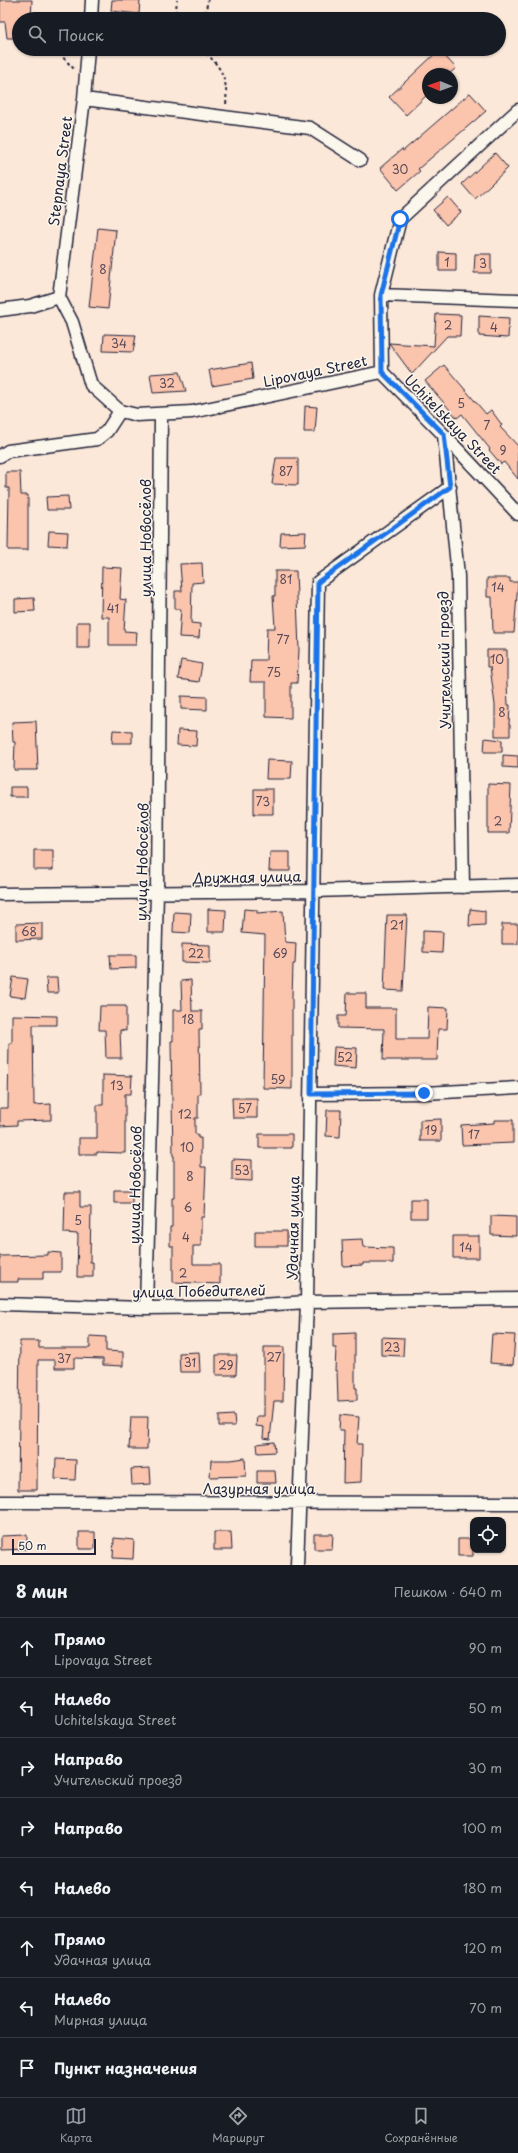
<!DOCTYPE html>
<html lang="ru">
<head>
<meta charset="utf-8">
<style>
	:root { --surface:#171b24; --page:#242831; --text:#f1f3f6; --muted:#9ea1a6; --line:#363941; --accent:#9495a2 }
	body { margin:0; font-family:"Playpen Sans",sans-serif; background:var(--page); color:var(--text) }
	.controls { position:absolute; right:12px; bottom:12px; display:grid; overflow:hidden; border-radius:8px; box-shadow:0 1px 3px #0004 }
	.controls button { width:36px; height:36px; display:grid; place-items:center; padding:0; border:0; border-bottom:1px solid var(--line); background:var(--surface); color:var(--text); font:20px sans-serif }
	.compass { position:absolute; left:422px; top:68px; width:36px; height:36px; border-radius:50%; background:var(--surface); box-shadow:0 1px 3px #0004; rotate:271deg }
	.scale { position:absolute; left:12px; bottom:10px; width:84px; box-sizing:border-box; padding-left:4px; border:2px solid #22223b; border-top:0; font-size:11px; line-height:14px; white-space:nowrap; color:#22223b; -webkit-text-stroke:3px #fbf7ec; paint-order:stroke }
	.stop { position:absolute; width:12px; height:12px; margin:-9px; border:3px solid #1a73e8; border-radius:50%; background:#fff }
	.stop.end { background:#1a73e8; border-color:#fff; box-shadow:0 1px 4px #0008 }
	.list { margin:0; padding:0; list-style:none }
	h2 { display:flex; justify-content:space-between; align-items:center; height:52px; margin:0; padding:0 16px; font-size:17px }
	h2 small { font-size:13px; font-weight:400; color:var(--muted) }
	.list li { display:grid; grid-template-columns:26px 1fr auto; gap:12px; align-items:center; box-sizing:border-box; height:60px; padding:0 16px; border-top:1px solid var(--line) }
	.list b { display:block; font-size:15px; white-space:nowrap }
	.list p { margin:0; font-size:13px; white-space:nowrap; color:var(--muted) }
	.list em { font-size:13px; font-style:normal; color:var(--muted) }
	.icon { flex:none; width:22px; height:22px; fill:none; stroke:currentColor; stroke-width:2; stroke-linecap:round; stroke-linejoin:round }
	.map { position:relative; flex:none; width:518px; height:1565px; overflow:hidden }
	.search { position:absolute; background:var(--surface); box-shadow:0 1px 3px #0004; left:12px; right:12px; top:12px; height:44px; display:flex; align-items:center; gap:10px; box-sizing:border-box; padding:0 14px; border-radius:22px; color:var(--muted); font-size:15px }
	.sheet { height:532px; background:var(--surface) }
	nav { display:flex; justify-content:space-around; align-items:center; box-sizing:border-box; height:56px; border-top:1px solid var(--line); background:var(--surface); font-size:11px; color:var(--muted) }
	nav a { display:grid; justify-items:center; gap:2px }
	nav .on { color:var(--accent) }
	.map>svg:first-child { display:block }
	.building { fill:#fbc4ad; stroke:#22223b }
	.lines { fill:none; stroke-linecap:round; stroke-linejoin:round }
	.minor-casing { stroke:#22223b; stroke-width:15 }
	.path { stroke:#22223b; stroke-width:2; stroke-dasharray:3 3; stroke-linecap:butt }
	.minor { stroke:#fbf7ec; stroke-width:12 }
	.route { stroke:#1a73e8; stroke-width:5 }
	.labels { text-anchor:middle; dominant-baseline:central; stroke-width:3; stroke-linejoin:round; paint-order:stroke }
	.number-label { font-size:12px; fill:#584a58 }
	.street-label { font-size:14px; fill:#22223b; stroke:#fbf7ec }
</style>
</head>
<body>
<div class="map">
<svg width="518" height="1565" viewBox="0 0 518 1565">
	<rect width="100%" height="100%" fill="#fbe8d9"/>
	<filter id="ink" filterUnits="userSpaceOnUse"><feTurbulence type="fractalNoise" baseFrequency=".025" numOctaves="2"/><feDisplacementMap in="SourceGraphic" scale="8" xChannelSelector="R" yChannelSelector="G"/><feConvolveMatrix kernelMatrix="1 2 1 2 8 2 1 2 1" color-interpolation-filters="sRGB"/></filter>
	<g filter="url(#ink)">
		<!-- building -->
		<path class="building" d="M0,0H32L31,19H19V38H7L5,22H0Z
			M112,0H140L139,14L111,11Z
			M439,50L456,68L449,74H428V94L406,115L389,97Z
			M470,93L486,111L418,169L420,171L398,190L380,168L402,149L403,151Z
			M495,153L508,168L475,199L462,184Z
			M448,197L461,212L446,225L433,210Z
			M98,228L116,230L108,309L89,307Z
			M439,252L456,253V271H439Z
			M475,254H491V273H474Z
			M436,314L461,315L460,336H447L412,374L389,343L434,346Z
			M479,316L509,318L508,338L479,336Z
			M104,334L136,335L133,352L103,351Z
			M251,363L253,379L212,386L209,370Z
			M444,365L486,414L491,410L502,425L500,427L518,446V479L504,462L501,464L489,450L490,449L462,414L457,418L425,381Z
			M180,372L186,391L153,393L150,374Z
			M305,406L317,407L315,432H304Z
			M276,458H298V485L272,484Z
			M6,472H20L21,495H28V550H8L9,488H6Z
			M68,496L69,510H47L46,497Z
			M49,531L68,532L67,546L48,545Z
			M306,532L305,545L280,546L281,533Z
			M202,563L203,582L192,583L191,623L200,624L199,638L179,637L181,609H175V591H182L180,564Z
			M102,567L122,568L120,599L126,600L124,631L137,632L136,645H109V617H101Z
			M275,571H296L299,650L297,683H291V718L266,717V682H250L251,660H266L267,628H275L273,596H275Z
			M487,578H510V582H518L514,633H493L492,597H487Z
			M34,598L35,611L15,612V599Z
			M77,622H90V648H77Z
			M487,650H507V683L508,705H510L509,725H510V736H495V705L490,667H487Z
			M181,660L202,664L199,682L178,679Z
			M181,696L207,697V710L181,709Z
			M36,721L38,770H14L15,742H13L12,722Z
			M113,730L132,731V743H112Z
			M178,730L197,731L196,746L177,745Z
			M485,738L502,740V752H484Z
			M503,755L518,756V768L503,767Z
			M267,760L292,761L291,779H266Z
			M488,784L511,785L509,833H488Z
			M10,787H27V797H10Z
			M254,789H273V814H254Z
			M34,850H53V870H34Z
			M270,852H290V871H269Z
			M208,909L226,910L225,932H208Z
			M244,909L257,910V913L283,911L285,942L296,943L295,964H293L292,997V1089L263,1088L265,935L242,933Z
			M470,909L485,911V925L469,926Z
			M174,912L191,913L190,933L173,932Z
			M387,915H407L403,991L384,990Z
			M42,923V939L16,940V924Z
			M502,924H518V944H502Z
			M423,931L443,932L442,953L423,952Z
			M182,944L210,945V963L182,962Z
			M110,955H136V968L111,969Z
			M13,977L28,979L25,998L10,996Z
			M46,978H57L58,993H47Z
			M191,980L192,1011H202V1029H199L200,1094H198V1118H195V1134H198V1138H201V1167H206L204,1217H201V1246H193V1264H220V1284L173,1282V1246H170V1227H172V1198H174V1156H173L171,1041H173V1010H182L181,981Z
			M347,993H366V1008H396V1039H427L428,1007L448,1008L447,1029H438L437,1060H383L384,1029L338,1028V1016H346Z
			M100,1006H126V1031L120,1030L121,1058H106L105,1030H99Z
			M12,1015L57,1016V1025H33L34,1105L51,1104V1120L17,1121V1125L0,1126V1108H8L9,1043H12Z
			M334,1047L357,1048L356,1068L333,1066Z
			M103,1075L132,1076L131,1094H125V1153L97,1152V1154H79V1138H97V1105H103Z
			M232,1098H257V1118H233Z
			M327,1110H341L340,1137L326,1136Z
			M441,1119V1141H420V1120Z
			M494,1120H513V1143L462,1145L461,1125L494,1123Z
			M259,1134H292V1148H259Z
			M232,1159L252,1160V1181L232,1180Z
			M114,1190H132V1203H114Z
			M65,1192H80V1207H91L90,1262H93V1277H77L78,1234L64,1233Z
			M411,1199H427V1218H411Z
			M491,1216L516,1217V1236L491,1235Z
			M255,1231H287V1246H255Z
			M453,1236H479V1258H453Z
			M362,1239L363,1247L393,1248V1263H363V1265L343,1266L342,1240Z
			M48,1252L61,1253V1272H43V1279H18V1282H0V1256L48,1255Z
			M355,1333V1388H357V1400L338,1401L337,1371H335L336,1348H333V1334Z
			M492,1334L515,1335L513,1365L490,1363Z
			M90,1336L106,1337V1351L123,1352V1366L103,1365V1359L74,1358V1368H55V1360H38L37,1490H18L20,1341H39V1348H90Z
			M381,1337L404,1338L403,1356L381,1355Z
			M264,1347H284L283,1401H274L270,1439L263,1438L264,1427L256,1426L257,1416H264Z
			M199,1352L200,1372H180L179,1353Z
			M216,1355H237L236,1375H216Z
			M234,1415L235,1426H219V1416Z
			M340,1415L359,1417L357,1444H362L361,1482L343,1483L344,1430H339Z
			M131,1417H148L147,1449H129Z
			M274,1442L275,1452L258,1453L257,1444Z
			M245,1458L246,1476L210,1477L211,1460H231Z
			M56,1459L76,1460L75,1480L55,1479Z
			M150,1468L151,1484L132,1485L131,1469Z
			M257,1471H275L276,1483H257Z
			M79,1532H95V1549H79Z
			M214,1532H231L232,1550H214Z
			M314,1534H333L332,1549H314Z
			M27,1535V1549L1,1550V1536Z
			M114,1538L134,1540L133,1559L113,1558Z
			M458,1539H473V1556H458Z"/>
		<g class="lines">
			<defs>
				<path id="minor" d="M91,19L92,0
					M84,99L310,128L360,160
					M381,295L518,300
					M59,297L72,322L91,385L120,411L137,415L192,412L382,372
					M59,297L84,99L88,49
					M0,310L30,306L59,297
					M382,372L381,295L400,219L518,110
					M382,372L444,435L518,514
					M444,435L458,576L463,887
					M0,456L8,451L97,439L107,431L120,411
					M0,894L314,891L518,885
					M311,1094L424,1093L518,1088
					M0,1304L146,1308L231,1307L307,1302L518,1299
					M146,1308L157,893L161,415
					M0,1502L518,1503
					M297,1565L307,1302L318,582L450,487"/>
			</defs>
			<!-- minor casing -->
			<use href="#minor" class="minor-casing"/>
			<!-- path -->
			<path class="path" d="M175,19L177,0
				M204,19L208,0
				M55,49L75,70
				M202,49C222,68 228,78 226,106"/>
			<!-- minor -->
			<use href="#minor" class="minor"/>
		</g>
	</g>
	<g class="lines" filter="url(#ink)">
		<!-- route -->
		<path class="route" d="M400,219L381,295L382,372L444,434L450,487L318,582L311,1094L424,1093"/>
	</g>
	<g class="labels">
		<!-- number labels -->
		<g class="number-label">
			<text x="400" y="169">30</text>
			<text x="447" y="262">1</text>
			<text x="483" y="263">3</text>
			<text x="103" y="269">8</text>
			<text x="448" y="325">2</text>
			<text x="494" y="327">4</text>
			<text x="119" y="343">34</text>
			<text x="167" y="383">32</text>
			<text x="461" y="403">5</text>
			<text x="487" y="425">7</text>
			<text x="503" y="450">9</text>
			<text x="286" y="471">87</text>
			<text x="286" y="579">81</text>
			<text x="498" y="587">14</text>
			<text x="113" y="608">41</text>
			<text x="283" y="639">77</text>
			<text x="497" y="659">10</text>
			<text x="274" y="672">75</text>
			<text x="502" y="712">8</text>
			<text x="263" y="801">73</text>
			<text x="498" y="821">2</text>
			<text x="397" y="925">21</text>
			<text x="29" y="931">68</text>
			<text x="196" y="953">22</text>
			<text x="280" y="953">69</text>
			<text x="188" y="1019">18</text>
			<text x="345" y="1057">52</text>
			<text x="278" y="1079">59</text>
			<text x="117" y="1085">13</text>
			<text x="245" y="1108">57</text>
			<text x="185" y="1114">12</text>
			<text x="431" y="1130">19</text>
			<text x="474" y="1134">17</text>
			<text x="187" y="1147">10</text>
			<text x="242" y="1170">53</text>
			<text x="190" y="1176">8</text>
			<text x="188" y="1207">6</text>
			<text x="78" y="1220">5</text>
			<text x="186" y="1237">4</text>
			<text x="466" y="1247">14</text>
			<text x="183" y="1273">2</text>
			<text x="392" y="1347">23</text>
			<text x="274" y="1357">27</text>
			<text x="64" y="1358">37</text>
			<text x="190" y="1362">31</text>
			<text x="226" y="1365">29</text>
		</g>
		<!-- street labels -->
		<g class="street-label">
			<text transform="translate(60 171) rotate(-83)">Stepnaya Street</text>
			<text transform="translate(315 371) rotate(-12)">Lipovaya Street</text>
			<text transform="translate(453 424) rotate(46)">Uchitelskaya Street</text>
			<text transform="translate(145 538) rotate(-90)">улица Новосёлов</text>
			<text transform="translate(444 660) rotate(-91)">Учительский проезд</text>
			<text transform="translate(142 862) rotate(-89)">улица Новосёлов</text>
			<text transform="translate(247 877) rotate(-1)">Дружная улица</text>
			<text transform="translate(135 1185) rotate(-89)">улица Новосёлов</text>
			<text transform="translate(293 1228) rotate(-89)">Удачная улица</text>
			<text transform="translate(199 1291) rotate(-1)">улица Победителей</text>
			<text x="259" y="1488">Лазурная улица</text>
		</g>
	</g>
</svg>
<div class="controls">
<button><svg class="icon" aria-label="locate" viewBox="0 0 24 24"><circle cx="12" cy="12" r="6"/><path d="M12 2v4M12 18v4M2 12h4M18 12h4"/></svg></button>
</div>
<svg class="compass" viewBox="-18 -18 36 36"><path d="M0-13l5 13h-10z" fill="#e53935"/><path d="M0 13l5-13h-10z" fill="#9ea1a6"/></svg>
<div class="scale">50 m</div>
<div class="stop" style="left:400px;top:219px"></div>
<div class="stop end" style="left:424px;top:1093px"></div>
<div class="search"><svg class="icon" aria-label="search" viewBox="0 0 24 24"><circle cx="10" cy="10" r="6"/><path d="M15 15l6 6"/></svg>Поиск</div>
</div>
<section class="sheet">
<h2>8 мин<small>Пешком · 640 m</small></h2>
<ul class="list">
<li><svg class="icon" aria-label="ahead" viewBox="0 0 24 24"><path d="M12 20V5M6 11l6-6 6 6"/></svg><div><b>Прямо</b><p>Lipovaya Street</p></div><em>90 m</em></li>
<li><svg class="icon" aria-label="left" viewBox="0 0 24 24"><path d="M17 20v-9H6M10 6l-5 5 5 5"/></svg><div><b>Налево</b><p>Uchitelskaya Street</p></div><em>50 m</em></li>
<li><svg class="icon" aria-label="right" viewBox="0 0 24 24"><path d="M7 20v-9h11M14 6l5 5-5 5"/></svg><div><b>Направо</b><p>Учительский проезд</p></div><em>30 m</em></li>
<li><svg class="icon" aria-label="right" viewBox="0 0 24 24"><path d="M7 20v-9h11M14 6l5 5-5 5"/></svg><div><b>Направо</b></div><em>100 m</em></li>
<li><svg class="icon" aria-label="left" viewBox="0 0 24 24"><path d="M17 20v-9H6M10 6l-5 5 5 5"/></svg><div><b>Налево</b></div><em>180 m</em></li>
<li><svg class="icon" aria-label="ahead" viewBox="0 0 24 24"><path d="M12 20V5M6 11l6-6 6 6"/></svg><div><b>Прямо</b><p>Удачная улица</p></div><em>120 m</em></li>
<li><svg class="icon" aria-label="left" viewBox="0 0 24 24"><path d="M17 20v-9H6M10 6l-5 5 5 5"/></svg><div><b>Налево</b><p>Мирная улица</p></div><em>70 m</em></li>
<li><svg class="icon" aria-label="arrive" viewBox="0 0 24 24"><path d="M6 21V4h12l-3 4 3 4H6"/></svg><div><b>Пункт назначения</b></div></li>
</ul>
</section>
<nav>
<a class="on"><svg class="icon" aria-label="map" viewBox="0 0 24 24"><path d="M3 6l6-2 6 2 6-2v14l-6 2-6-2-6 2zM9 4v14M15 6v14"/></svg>Карта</a>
<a><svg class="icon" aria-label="directions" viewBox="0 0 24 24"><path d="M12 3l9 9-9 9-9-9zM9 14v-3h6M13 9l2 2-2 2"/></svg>Маршрут</a>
<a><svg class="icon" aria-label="saved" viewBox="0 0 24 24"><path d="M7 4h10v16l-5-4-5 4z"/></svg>Сохранённые</a>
</nav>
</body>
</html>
